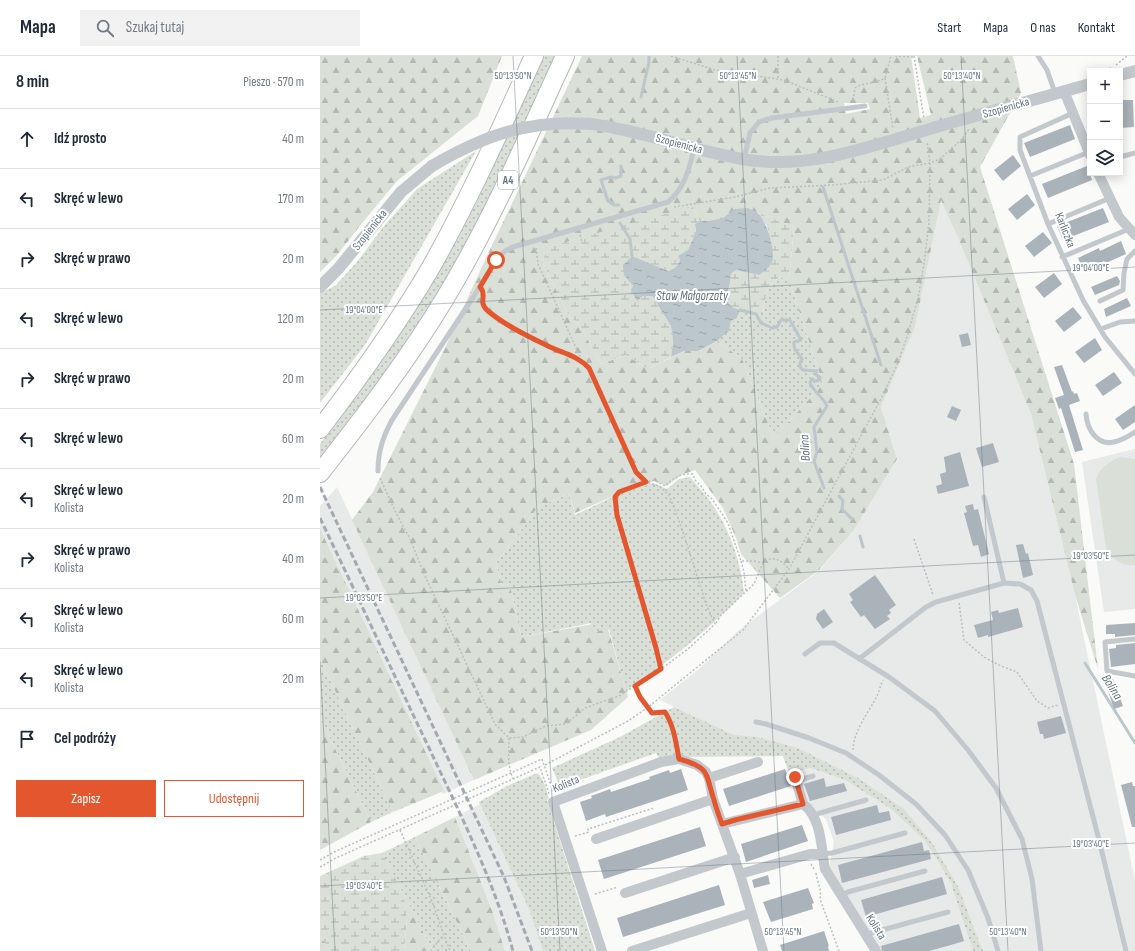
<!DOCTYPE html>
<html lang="pl">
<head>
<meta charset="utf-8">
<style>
	:root { --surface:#fff; --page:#f2f2f3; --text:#1f2937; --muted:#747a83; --line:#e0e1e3; --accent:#e4572e }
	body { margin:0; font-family:"Sofia Sans Condensed",sans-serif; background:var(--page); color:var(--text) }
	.controls { position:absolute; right:12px; top:12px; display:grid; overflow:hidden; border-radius:0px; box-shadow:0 2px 10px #0003 }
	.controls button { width:36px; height:36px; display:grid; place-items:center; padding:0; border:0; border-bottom:1px solid var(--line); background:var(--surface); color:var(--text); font:20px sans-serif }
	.stop { position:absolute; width:12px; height:12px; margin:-9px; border:3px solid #e4572e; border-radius:50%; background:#fff }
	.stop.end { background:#e4572e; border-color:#fff; box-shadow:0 1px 4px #0008 }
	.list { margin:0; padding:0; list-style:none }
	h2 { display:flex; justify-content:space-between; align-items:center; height:52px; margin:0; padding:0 16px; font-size:17px }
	h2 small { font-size:13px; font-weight:400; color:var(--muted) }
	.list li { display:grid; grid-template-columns:26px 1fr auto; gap:12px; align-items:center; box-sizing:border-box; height:60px; padding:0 16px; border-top:1px solid var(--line) }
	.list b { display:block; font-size:15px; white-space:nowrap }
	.list p { margin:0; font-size:13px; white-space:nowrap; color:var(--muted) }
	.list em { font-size:13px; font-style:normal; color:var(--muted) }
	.actions { display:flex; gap:8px; padding:12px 16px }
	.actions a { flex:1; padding:9px 0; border:1px solid var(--accent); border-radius:0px; text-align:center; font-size:14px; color:var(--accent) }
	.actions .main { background:var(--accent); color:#fff }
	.icon { flex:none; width:22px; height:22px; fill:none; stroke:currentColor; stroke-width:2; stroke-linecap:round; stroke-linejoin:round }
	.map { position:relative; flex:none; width:815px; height:895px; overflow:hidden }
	header { display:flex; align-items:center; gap:24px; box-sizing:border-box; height:56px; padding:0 20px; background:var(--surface); border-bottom:1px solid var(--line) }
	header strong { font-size:19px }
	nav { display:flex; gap:22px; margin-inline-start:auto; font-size:14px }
	.search { width:280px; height:36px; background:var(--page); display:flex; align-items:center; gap:10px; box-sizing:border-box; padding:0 14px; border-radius:0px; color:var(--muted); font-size:15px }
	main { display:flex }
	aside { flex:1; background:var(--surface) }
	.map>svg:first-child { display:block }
	.built { fill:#e8e9e9 }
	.green { fill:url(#green-dots) }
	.forest { fill:url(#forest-firs); fill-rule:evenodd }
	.wetland { fill:url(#wetland-marsh) }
	.pitch { fill:#dadfd7 }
	.water { fill:url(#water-ripples) }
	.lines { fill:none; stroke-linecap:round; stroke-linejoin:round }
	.stream { stroke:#bbc7cb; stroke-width:3 }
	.building { fill:#aab3b9 }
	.motorway-casing { stroke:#b4b9bd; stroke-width:20 }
	.path { stroke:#bbbfc2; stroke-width:1.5; stroke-dasharray:2 2; stroke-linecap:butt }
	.service { stroke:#c3c8cc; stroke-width:5 }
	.minor { stroke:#c3c8cc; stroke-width:10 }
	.tertiary { stroke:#c3c8cc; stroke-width:12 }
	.motorway { stroke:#fff; stroke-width:18 }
	.rail { stroke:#a2aab0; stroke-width:3; stroke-dasharray:6 3; stroke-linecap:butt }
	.tertiary-bridge { stroke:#c3c8cc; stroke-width:12 }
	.route { stroke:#e4572e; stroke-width:5 }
	.ticks { fill:none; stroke:#657683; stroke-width:1; stroke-opacity:0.45 }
	.labels { text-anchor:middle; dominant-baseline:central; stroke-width:4; stroke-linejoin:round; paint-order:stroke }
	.shield { fill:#fff; stroke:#939fa8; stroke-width:1 }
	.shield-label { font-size:11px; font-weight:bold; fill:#657683 }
	.street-label { font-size:12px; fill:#657683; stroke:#fff }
	.water-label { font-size:13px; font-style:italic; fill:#60757c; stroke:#fff }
	.ticks-label { font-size:10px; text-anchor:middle; fill:#657683; stroke:#fff; stroke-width:4; stroke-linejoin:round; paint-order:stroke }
</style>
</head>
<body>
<header>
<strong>Mapa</strong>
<div class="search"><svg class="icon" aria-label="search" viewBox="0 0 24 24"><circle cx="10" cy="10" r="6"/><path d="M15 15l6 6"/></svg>Szukaj tutaj</div>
<nav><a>Start</a><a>Mapa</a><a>O nas</a><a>Kontakt</a></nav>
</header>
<main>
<aside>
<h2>8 min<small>Pieszo · 570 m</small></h2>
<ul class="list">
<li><svg class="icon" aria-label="ahead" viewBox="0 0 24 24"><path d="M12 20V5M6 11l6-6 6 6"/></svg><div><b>Idź prosto</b></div><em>40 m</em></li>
<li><svg class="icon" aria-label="left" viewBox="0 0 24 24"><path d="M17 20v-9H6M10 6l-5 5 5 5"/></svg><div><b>Skręć w lewo</b></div><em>170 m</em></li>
<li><svg class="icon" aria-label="right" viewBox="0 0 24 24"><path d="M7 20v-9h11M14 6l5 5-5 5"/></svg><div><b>Skręć w prawo</b></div><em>20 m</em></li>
<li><svg class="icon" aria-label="left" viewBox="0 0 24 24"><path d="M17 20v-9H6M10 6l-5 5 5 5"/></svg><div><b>Skręć w lewo</b></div><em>120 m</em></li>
<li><svg class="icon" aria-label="right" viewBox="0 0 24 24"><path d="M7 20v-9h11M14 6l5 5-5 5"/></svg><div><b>Skręć w prawo</b></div><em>20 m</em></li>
<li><svg class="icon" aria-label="left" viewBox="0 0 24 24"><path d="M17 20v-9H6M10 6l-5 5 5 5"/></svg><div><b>Skręć w lewo</b></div><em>60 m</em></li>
<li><svg class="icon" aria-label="left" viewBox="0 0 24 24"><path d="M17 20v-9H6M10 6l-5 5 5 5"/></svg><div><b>Skręć w lewo</b><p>Kolista</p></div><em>20 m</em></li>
<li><svg class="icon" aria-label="right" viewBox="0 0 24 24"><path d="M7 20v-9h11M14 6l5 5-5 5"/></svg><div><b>Skręć w prawo</b><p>Kolista</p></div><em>40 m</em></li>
<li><svg class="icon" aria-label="left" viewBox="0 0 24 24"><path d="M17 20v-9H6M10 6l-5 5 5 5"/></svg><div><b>Skręć w lewo</b><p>Kolista</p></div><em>60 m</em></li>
<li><svg class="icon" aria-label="left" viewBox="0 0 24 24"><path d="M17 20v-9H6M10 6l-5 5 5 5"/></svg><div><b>Skręć w lewo</b><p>Kolista</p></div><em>20 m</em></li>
<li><svg class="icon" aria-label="arrive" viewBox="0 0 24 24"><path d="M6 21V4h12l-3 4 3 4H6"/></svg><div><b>Cel podróży</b></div></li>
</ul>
<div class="actions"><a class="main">Zapisz</a><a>Udostępnij</a></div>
</aside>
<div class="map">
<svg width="815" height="895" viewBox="0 0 815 895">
	<defs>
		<pattern id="green-dots" width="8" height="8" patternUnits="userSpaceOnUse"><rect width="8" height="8" fill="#dadfd7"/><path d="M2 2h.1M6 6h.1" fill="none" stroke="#b4b9b4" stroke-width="1.8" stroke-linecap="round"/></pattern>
		<pattern id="forest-firs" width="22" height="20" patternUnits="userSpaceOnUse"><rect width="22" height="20" fill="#dadfd7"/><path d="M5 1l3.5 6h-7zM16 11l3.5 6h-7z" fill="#b4b9b4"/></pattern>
		<pattern id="wetland-marsh" width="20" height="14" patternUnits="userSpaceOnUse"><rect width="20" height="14" fill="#dadfd7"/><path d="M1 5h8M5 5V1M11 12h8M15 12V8" fill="none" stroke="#b4b9b4"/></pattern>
		<pattern id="water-ripples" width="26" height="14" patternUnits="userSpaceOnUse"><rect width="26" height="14" fill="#bbc7cb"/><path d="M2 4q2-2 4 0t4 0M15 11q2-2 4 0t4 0" fill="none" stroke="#9ca6aa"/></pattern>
	</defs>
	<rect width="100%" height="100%" fill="#fafaf8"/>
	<!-- built -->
	<path class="built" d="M621,143L639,184L711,358L755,539L815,825V895H663L638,830L613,788L538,722L478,692L438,681L414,680L340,644L380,612L419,574L500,514L534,474L577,403L561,351L595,271Z
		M815,393V553L784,556L762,406Z
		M17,431L154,724L123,738L0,478V450Z
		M491,712L525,724L571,753L604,784L613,797L631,828L653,895H561L509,813L514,786L506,763L486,747L475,716Z
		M160,748L208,851L223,895H185L172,854L135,761Z"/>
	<!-- green -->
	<path class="green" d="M223,0H240L195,101L94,280L0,407V388L36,340L146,165L185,86Z
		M156,95L45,289L0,347V237L15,230L37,206L64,170L97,133Z
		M459,221L469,224L503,328L454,382L422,303L397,285L409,275L411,265L417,262L420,254L442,257L448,232Z
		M370,421C377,429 384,437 390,445C409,471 421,506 424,537C387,575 350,605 306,635L289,573L275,576L271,567L201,581L190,529L182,530L176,507L218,451L249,437L255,459L299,438L333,427L347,433L359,423Z
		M0,603L73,756L51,766L0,662Z
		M354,651L414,679L438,681L478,692L538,722L584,753L613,788L638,830L663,895H653L631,828L613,797L604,784L571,753L525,724L491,712L469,717L463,700L358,701L340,704L336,697L240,731L243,738L232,712L300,681Z
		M217,717C224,721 226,735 229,742L227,744L275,895H223L208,851L159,746L187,730Z
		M95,781L151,895H113L62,797Z"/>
	<!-- forest -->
	<path class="forest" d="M0,0H182L158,60L77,125L43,166L18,198L0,216Z
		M262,0H591L600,62L611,59L597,0H693L701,37L660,111L754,408L778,613L755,539L711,358L639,184L621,144L595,271L561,351L577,403L534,474L499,514L460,542L421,498L416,482L403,452L375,414L361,419L347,430L334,425L316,430L255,457L249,437L218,451L176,507L182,530L190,529L201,581L273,568L275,576L288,573L308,641L271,674L154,724L32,464L53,436L124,294L166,202ZM524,47H548L550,53L526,58ZM373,151L380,165L401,167L428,153L474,171L469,224L503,328L454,382L422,303L397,285L378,295H364L328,313L306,299L281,308L259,268L249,260L222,205L229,191Z
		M0,473L124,735L73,756L0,603Z
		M0,662L51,766L0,794Z
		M135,761L172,854L185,895H151L95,781Z
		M84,839L113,895H84L87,862Z
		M0,879L10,895H0Z"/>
	<!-- wetland -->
	<path class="wetland" d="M373,151L380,165L375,168L376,175L368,194L360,204L356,211L347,215L312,200L309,225L313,230L317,245L323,240H332L351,270L353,286L351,301L328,313L306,299L281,308L259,268L249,260L222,205L229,191L322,164Z
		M439,157L474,171L469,224L459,221L448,232L442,257L436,258L412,251L405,243L410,228L411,218L416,214L439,219L452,190L447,171Z
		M62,797L84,839L87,862L84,895H10L0,879V820L44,800Z"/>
	<!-- pitch -->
	<path class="pitch" d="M801,401L815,403V509C804,511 795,504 787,497L776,423C781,410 789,406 801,401Z"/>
	<!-- water -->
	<path class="water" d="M428,152C432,154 437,156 439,158C447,167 456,195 452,206C450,211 444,216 439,219L416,214L411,218L410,228L405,243L412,251L420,254L417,262L411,265L409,275L397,285L378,295H364L351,301L353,286L351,270L332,240H323L317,245L311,234L313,230L304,219L303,209L312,200L348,215L356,211L360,204L358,200L368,194L376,175L375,168L380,165H390L403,162L415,153Z"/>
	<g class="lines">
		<!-- stream -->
		<path class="stream" d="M321,41L329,6V0
			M503,131L561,309
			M299,149H294L288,145L281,124L291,121L295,122L301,120V110
			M300,167L310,183L312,200
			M420,254L436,258L441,267L452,272L457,271L461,264H470L481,284L474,286C473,295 478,296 482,303L480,307V311L483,314L496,315V319L500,321V324L495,325L492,323L490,327C494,336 503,341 507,350L494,371L497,396L494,405L504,432
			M519,440L523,445L522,453L532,463
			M540,480L543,491
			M765,607L815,687"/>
	</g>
	<!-- building -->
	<path class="building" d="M800,44H813L814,71L800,72Z
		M750,69L755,83L710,101L704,87Z
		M693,99L701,110L683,125L674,114Z
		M767,110L772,124L728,142L722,128Z
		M707,138L715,149L697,164L688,153Z
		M783,152L789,166L743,184L737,170Z
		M723,176L732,187L714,201L705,190Z
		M801,185L806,198L786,207L784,205L763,214L758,202L779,192L780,195Z
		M734,217L742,228L724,242L715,231Z
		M797,220L800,225L799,229L775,239L771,231Z
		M807,242L811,250L786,261L784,253Z
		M753,251L762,262L744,276L735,265Z
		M648,277L651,289L642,291L639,279Z
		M775,282L782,294L764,307L755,296Z
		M742,309L752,336L753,335L754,338L757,337L760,345L749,349L763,394L755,396L741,352L739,353L735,342L744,339L734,311Z
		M794,316L802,327L783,340L775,329Z
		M815,349V366L803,374L795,363Z
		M632,350L641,354L636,365L627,361Z
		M673,387L679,406L662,411L656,392Z
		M640,396L649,430L618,438L616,430L622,428L620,418L626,416L624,401Z
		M653,448L654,454L658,453L669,498L661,501L658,489L653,490L644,457L647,456L645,450Z
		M703,488L706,498L708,497L713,519L703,522L696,489Z
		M555,519L576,549L569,554L571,557L567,560L570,563L555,573L544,559L541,561L530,546L533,544L529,538Z
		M698,552L703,571L668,581V579L658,582L654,569L673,564L671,556L678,554L679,557Z
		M504,553L513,566L503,573L496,563L497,558Z
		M815,567V579L795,581V578H786V569Z
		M815,587V608L791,611L789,593L796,592V589Z
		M792,620L803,650L794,653L784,623Z
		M741,660L746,677L724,683L723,678H720L717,666Z
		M361,713L368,734L286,761L285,758L266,765L260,746L272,742L271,740L290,733L291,736L330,723L329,721L349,714L350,717Z
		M465,713L471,730L409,750L403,733Z
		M504,722L506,731L524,727L527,735L490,745L484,728Z
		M812,726L813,730H815V771H812L801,729Z
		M557,749L559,757L569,755L571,764L516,779L511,761Z
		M482,769L488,785L426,806L421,788Z
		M380,771L386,790L284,823L278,804Z
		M602,786L604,795L609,794L611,803L522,827L518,809Z
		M448,819L450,828L434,832L432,824Z
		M622,821L627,838L546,861L541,844Z
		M399,829L405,849L303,881L297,862Z
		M488,832L494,847L492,848L493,853L451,866L443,846Z
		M639,868L644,885L631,889L609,895H562L561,890Z
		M504,875L509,890H508L509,895H462L460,889Z"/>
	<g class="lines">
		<defs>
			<path id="motorway" d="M0,373C39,322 77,269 110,213C149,144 181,72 214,0
				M0,417C44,361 87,305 124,244C171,166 207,83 245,0"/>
		</defs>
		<!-- motorway casing -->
		<use href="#motorway" class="motorway-casing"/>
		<!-- path -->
		<path class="path" d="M351,0L395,14L464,24L518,46
			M458,0V22
			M575,0L593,1
			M594,0L604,63
			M796,9L807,0
			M782,15L791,12
			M565,22L573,73
			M533,44L535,32C544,26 555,28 565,22L571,0
			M354,151L415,141L450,132L512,129L563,124L588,111L610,107L620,103L641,84L649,73
			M260,179L262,186
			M216,192L218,208L262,305
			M60,422L76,457L90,483L105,520L165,647L175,668L189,682L203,681L226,670L246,668L265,652L299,640L341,613L368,593L395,568L386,548L363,476L349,439L339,430L326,426L316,416L269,312C257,299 241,297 226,289C206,279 188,268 169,256L163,250L162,242
			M594,483L613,539
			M421,505L424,516L426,535
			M639,547L644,584L664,601L681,610L697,616L717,645L728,652L738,649
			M396,567L401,559L434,528L443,507
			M341,613L336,592L297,459L295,441L299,436L307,432L334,424L345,430C353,422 361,417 373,418L375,424L381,430L386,438L392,443L408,467L421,505H434L443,507C453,498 462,505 469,513
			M315,630C320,641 324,649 332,657L345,656C352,668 355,680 357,693
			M189,682C189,698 187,708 193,723
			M533,694C534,674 547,659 556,642C559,637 560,630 563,624
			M225,709L308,665L327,652L423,574L469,513L563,339L577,309L588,278L598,242L604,208L609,166L610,107L607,85
			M80,774L111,843L130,895
			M255,780L269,776L268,773L334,752
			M0,804L14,796L222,703L233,735
			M491,808L495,815
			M0,811L16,802L220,711L229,738
			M496,817C497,826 502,833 500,843L519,895
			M275,838L298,831
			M111,895L123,879"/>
		<!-- service -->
		<path class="service" d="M718,0L727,14L735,37
			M753,57L700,81V94L728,168L763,244L785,281L815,318
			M800,101L815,97
			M424,103L430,77L439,66L452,62L545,50
			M710,120L769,96
			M728,168L790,142
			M742,201L809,173
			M780,245L803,234L804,217L807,203L815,195
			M781,273L800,266L815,265
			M766,358C767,373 777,390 794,386C802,384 809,380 815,376
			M58,415C58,395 63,381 72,364L154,240L176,204L185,195L193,191L348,146C365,132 369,113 374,93
			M664,441L684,527
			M815,583L785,586L787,615L815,620
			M485,598L500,587H514L569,621L615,655L648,694L676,732L702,783L712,823L721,895
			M539,603L606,551L616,546L684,527L700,528L711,534L717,545L778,780L806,895
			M436,666L446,668L489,682L526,697L559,719L596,748L625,779L648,814L668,862L678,895
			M476,725L493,720
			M493,759L546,744
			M502,798L512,797L585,777
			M521,840L528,836L605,815
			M546,880L551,877L628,856"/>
		<!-- minor -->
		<path class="minor" d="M744,35L770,99
			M778,117L799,161L815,179
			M475,721L483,748
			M389,722L438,706
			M402,768L483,748C502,762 501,792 505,813L556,895
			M276,783L393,743
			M420,818L490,798H502
			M305,837L415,801
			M282,895L233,746L341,706L359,703L377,709L386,716L389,722L393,743L420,818L443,895
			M312,895L431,857"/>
		<!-- tertiary -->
		<path class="tertiary" d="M800,19L815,15
			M272,68C308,73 343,84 378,93C398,98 417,103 437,105C494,111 547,91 600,76
			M616,71L770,28
			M0,231L18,213L81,136L112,110"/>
		<!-- motorway -->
		<use href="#motorway" class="motorway"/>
		<!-- rail -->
		<path class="rail" d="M0,431L184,821L212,895
			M0,462C37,539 73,617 110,694C141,760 174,825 193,895"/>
		<!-- tertiary-bridge -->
		<path class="tertiary-bridge" d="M600,76L616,71
			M112,110C165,79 210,63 272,68"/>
	</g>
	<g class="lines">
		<!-- route -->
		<path class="route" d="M176,204L160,231C168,239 157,246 168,255C182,267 209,281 226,289C241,297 257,299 269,312L316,416L326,426L299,436L295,441L297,459L336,592L341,613L315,630L320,641L332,657L345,656C354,670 356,687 359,703C391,712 385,717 394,744C396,752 399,760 402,768L415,764L483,748L475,721"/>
	</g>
	<!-- ticks -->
	<path class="ticks" d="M193,0L240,895M417,0L464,895M641,0L688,895M0,254L815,211M0,542L815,499M0,605L15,895M0,830L815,787"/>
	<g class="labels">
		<!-- shield labels -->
		<rect class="shield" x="178" y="115" width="20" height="18" rx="3"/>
		<g class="shield-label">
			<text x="188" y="124">A4</text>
		</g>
		<!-- street labels -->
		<g class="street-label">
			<text transform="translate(686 52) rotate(-16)">Szopienicka</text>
			<text transform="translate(359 88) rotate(15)">Szopienicka</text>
			<text transform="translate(50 174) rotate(-52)">Szopienicka</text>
			<text transform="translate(745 174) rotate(68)">Karliczka</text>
			<text transform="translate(246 728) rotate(-22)">Kolista</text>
			<text transform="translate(556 871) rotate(58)">Kolista</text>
		</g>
		<!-- water labels -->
		<g class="water-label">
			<text x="372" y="240">Staw Małgorzaty</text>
			<text transform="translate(485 392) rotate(-93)">Bolina</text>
			<text transform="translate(792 631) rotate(58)">Bolina</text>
		</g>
	</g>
	<g class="ticks-label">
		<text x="193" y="23">50°13'50"N</text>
		<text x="418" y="23">50°13'45"N</text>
		<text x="642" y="23">50°13'40"N</text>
		<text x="771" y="215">19°04'00"E</text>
		<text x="44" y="257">19°04'00"E</text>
		<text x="771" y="503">19°03'50"E</text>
		<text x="44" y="545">19°03'50"E</text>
		<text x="771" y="791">19°03'40"E</text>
		<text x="44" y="833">19°03'40"E</text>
		<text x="239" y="879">50°13'50"N</text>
		<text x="463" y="879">50°13'45"N</text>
		<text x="688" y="879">50°13'40"N</text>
	</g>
</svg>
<div class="controls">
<button>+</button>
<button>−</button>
<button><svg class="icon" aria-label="layers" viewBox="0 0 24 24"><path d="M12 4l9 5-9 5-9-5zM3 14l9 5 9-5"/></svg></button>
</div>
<div class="stop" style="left:176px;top:204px"></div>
<div class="stop end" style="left:475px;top:721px"></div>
</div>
</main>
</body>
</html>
